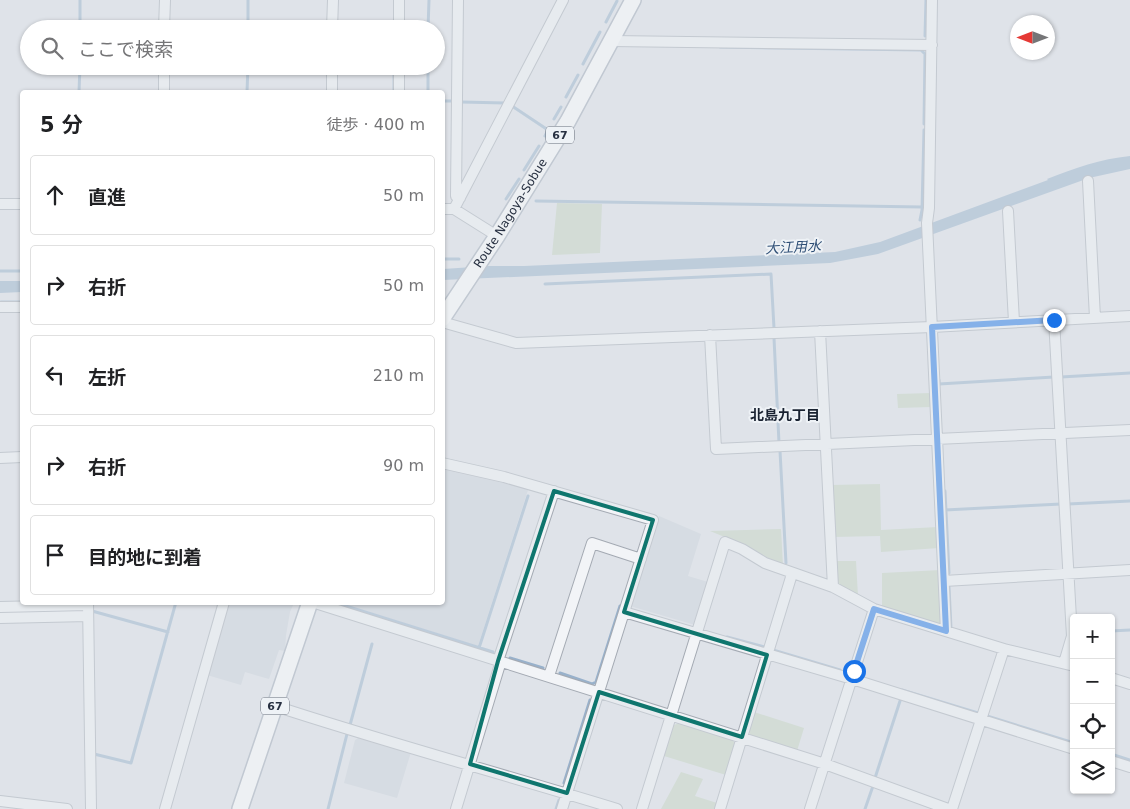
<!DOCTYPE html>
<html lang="ja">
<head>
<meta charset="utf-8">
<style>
	:root { --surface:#fff; --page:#f6f6f6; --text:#202124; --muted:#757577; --line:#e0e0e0 }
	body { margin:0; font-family:"DejaVu Sans","Noto Sans JP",sans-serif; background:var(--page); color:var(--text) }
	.controls { position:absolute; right:15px; bottom:15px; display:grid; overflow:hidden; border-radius:5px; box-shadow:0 1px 4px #0004 }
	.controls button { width:45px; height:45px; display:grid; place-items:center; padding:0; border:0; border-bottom:1px solid var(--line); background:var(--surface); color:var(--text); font:25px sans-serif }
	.compass { position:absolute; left:1010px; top:15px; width:45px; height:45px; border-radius:50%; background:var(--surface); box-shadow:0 1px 4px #0004; rotate:270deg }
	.stop { position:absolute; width:15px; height:15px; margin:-11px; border:4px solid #1a73e8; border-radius:50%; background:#fff }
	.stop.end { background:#1a73e8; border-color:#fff; box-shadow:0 1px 5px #0008 }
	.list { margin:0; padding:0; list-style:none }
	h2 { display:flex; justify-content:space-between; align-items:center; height:65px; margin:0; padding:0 20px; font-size:21px }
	h2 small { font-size:16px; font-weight:400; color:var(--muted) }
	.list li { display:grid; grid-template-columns:32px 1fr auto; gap:15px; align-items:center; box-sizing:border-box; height:80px; margin:0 10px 10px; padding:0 10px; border:1px solid var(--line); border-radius:5px }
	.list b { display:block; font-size:19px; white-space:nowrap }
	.list em { font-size:16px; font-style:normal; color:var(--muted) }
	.icon { flex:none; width:28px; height:28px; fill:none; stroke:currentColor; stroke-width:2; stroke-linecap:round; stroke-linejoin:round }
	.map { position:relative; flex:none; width:1130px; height:809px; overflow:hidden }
	.search { position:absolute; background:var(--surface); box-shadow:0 1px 4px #0004; left:20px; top:20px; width:425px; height:55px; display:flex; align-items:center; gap:12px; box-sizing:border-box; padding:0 18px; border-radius:28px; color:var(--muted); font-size:19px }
	.panel { position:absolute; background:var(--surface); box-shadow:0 1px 4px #0004; left:20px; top:90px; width:425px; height:515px; border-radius:5px }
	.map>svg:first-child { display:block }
	.built { fill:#cdd2db }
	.green { fill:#c5d3bf }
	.water { fill:#98b1cb }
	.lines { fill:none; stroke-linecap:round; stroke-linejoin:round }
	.stream { stroke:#98b1cb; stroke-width:3 }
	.minor-casing { stroke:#a4aab3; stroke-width:12 }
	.primary-casing { stroke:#9ea7b5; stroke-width:18 }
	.minor { stroke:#f2f4f7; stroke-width:10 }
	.primary { stroke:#fff; stroke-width:15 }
	.route { stroke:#1a73e8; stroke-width:6 }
	.marked { fill:none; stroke:#0f766e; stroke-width:4; stroke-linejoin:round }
	.labels { text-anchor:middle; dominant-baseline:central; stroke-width:4; stroke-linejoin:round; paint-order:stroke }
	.shield { fill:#eef2f6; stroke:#636a77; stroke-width:1 }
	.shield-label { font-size:11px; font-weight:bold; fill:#273041 }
	.street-label { font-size:12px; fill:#273041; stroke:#eef2f6 }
	.water-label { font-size:14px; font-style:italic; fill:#2f4f76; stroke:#eef2f6 }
	.neighbourhood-label { font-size:14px; font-weight:bold; fill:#192231; stroke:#eef2f6 }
</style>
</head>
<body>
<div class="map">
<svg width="1130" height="809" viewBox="0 0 1130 809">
	<rect width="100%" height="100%" fill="#dfe3e9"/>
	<!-- built -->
	<path class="built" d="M443,468L502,481L528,490L478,646L340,603L442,602Z
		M659,516L701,534L688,576L708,582L695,625L630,606Z
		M228,603H294L290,612L286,635L285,651L279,650L269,679L245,672L241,685L207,675Z
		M360,737L411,752L397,798L344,783L355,740Z"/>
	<!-- green -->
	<path class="green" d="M557,203L602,204L600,253L552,255Z
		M931,393V407L898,408L897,394Z
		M880,484L881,530L938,527L939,548L881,552L880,536L833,537L831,485Z
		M781,529L783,566L744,545L710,531Z
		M834,561H856L858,596C835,584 836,587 834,561Z
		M941,570L944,622L939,625L882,608V573Z
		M754,712L804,728L797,751L751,737L749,731Z
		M679,723L733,740L735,745L726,775L664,756L674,725Z
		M681,772L703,779L695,796L717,803L715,809H661Z"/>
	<!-- water -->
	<path class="water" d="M1130,156V169L1089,178L878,254L830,263L443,280V269L488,266H524L835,252L880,242L1048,180L1047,179C1075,168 1100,159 1130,156Z
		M0,281H22V292L0,293Z"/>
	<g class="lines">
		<!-- stream -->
		<path class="stream" d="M606,22L617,1
			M80,29V0
			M248,29V0
			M428,29L429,0
			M925,36L926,0
			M720,47L921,50L925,54L924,124
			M583,64L600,32
			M79,92L80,66
			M247,92L248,66
			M394,92V66
			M428,92V66
			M566,97L578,75
			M442,101H453
			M461,102L505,103
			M512,106L548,130L545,136
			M554,119L561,107
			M524,170L539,146
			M506,199L519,179
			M536,201L922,207
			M920,220L922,210L924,130
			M442,259H459
			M0,271H22
			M545,284L771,274L774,328
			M1,302H22
			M774,338L779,443
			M1061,377L1130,373
			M939,380V384L1054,377
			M780,451L786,563
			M945,491L949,573
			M1068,504L1130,501
			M945,510L1061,504
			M949,587L951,628
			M333,602L493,652
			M92,611L168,632
			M0,612L83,611
			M1111,631L1130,630
			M727,637L765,647
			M479,648L528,496
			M773,650L840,670
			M510,658L543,668
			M560,673L592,684L596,682L620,606
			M902,690L978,713
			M987,716L1074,743
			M350,725L372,644
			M94,754L131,763L176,602
			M1111,754L1130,760
			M875,778L900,701
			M564,783L590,700
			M328,809L347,734
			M556,809L559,800
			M865,809L873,786"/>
		<defs>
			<path id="minor" d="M458,0L456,196L460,198
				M932,0L929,208L927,223L946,631
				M164,29L165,0
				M332,29L333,0
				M399,29V0
				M611,41L932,45
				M164,92V66
				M332,92V66
				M399,92V66
				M1088,181L1095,318
				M0,204H22
				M442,209H454L497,236
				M454,209L563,0
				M1008,211L1014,322
				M0,307H22
				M1054,320L1072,636L1064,663
				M442,322L516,343L932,327L1130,316
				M820,331L833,587
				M710,335L716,449L1130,430
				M0,458L22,457
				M442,463L504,477L653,520L562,809
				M944,581L1130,570
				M88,602L91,809
				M312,602L825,764L948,809
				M0,607L88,605
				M624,612L852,679L1074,749
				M0,618L88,616
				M498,661L554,491
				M549,676L592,543L641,559
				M1111,678L1130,684
				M275,706C388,743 503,774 617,809
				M1111,761L1130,767
				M0,801L67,809
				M165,809L224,602
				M456,809L501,661
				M642,809L725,542L742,549L765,563L833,587L874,609L1004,649L1074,666
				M720,809L792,574
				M810,809L874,609
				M952,809L1004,649"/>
			<g id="primary">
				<path id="s1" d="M442,319L497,236L568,121L633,0"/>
				<path d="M240,809L310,602"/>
			</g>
		</defs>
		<!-- minor casing -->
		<use href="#minor" class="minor-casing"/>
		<!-- primary casing -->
		<use href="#primary" class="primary-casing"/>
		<!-- minor -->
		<use href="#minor" class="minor"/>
		<!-- primary -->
		<use href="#primary" class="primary"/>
	</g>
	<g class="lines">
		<!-- route -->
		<path class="route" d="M854,671L874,609L946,631L932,327L1054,320"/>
	</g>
	<!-- marked area -->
	<path d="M0 0H1130V809H0ZM554,491L653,520L624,612L767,655L742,737L599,692L567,793L470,764L498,661Z" fill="#dfe3e9" fill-opacity=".55" fill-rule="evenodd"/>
	<path class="marked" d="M554,491L653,520L624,612L767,655L742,737L599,692L567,793L470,764L498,661Z"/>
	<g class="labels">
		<!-- shield labels -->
		<g class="shield">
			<rect x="546" y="126.5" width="28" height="17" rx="4"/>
			<rect x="261" y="697.5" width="28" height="17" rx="4"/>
		</g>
		<g class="shield-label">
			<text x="560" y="135">67</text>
			<text x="275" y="706">67</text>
		</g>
		<!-- street labels -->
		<g class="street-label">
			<text stroke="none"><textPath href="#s1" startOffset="126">Route Nagoya-Sobue</textPath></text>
		</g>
		<!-- water labels -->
		<g class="water-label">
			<text transform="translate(793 247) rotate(-3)">大江用水</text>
		</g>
		<!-- neighbourhood labels -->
		<g class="neighbourhood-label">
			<text x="785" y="415">北島九丁目</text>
		</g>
	</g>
</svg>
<div class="controls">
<button>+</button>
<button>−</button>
<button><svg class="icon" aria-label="locate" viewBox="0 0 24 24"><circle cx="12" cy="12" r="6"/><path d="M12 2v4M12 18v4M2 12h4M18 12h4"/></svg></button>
<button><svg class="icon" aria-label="layers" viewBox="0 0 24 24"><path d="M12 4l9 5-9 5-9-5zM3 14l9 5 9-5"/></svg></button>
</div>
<svg class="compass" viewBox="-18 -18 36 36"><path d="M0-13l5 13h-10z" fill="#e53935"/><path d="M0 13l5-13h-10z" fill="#757577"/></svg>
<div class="stop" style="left:854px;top:671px"></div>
<div class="stop end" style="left:1054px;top:320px"></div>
<div class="search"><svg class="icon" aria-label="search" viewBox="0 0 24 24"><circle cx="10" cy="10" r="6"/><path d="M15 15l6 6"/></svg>ここで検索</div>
<section class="panel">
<h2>5 分<small>徒歩 · 400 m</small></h2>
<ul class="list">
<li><svg class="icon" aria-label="ahead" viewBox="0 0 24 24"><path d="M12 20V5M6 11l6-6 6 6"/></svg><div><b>直進</b></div><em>50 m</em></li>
<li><svg class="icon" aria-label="right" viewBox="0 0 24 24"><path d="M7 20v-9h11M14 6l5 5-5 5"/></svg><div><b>右折</b></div><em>50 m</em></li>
<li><svg class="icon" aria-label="left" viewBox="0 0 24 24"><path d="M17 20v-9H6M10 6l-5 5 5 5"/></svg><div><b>左折</b></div><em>210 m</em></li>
<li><svg class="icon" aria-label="right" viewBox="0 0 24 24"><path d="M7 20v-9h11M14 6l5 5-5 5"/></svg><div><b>右折</b></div><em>90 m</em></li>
<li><svg class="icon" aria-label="arrive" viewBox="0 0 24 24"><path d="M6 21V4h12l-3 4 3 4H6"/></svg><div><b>目的地に到着</b></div></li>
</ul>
</section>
</div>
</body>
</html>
